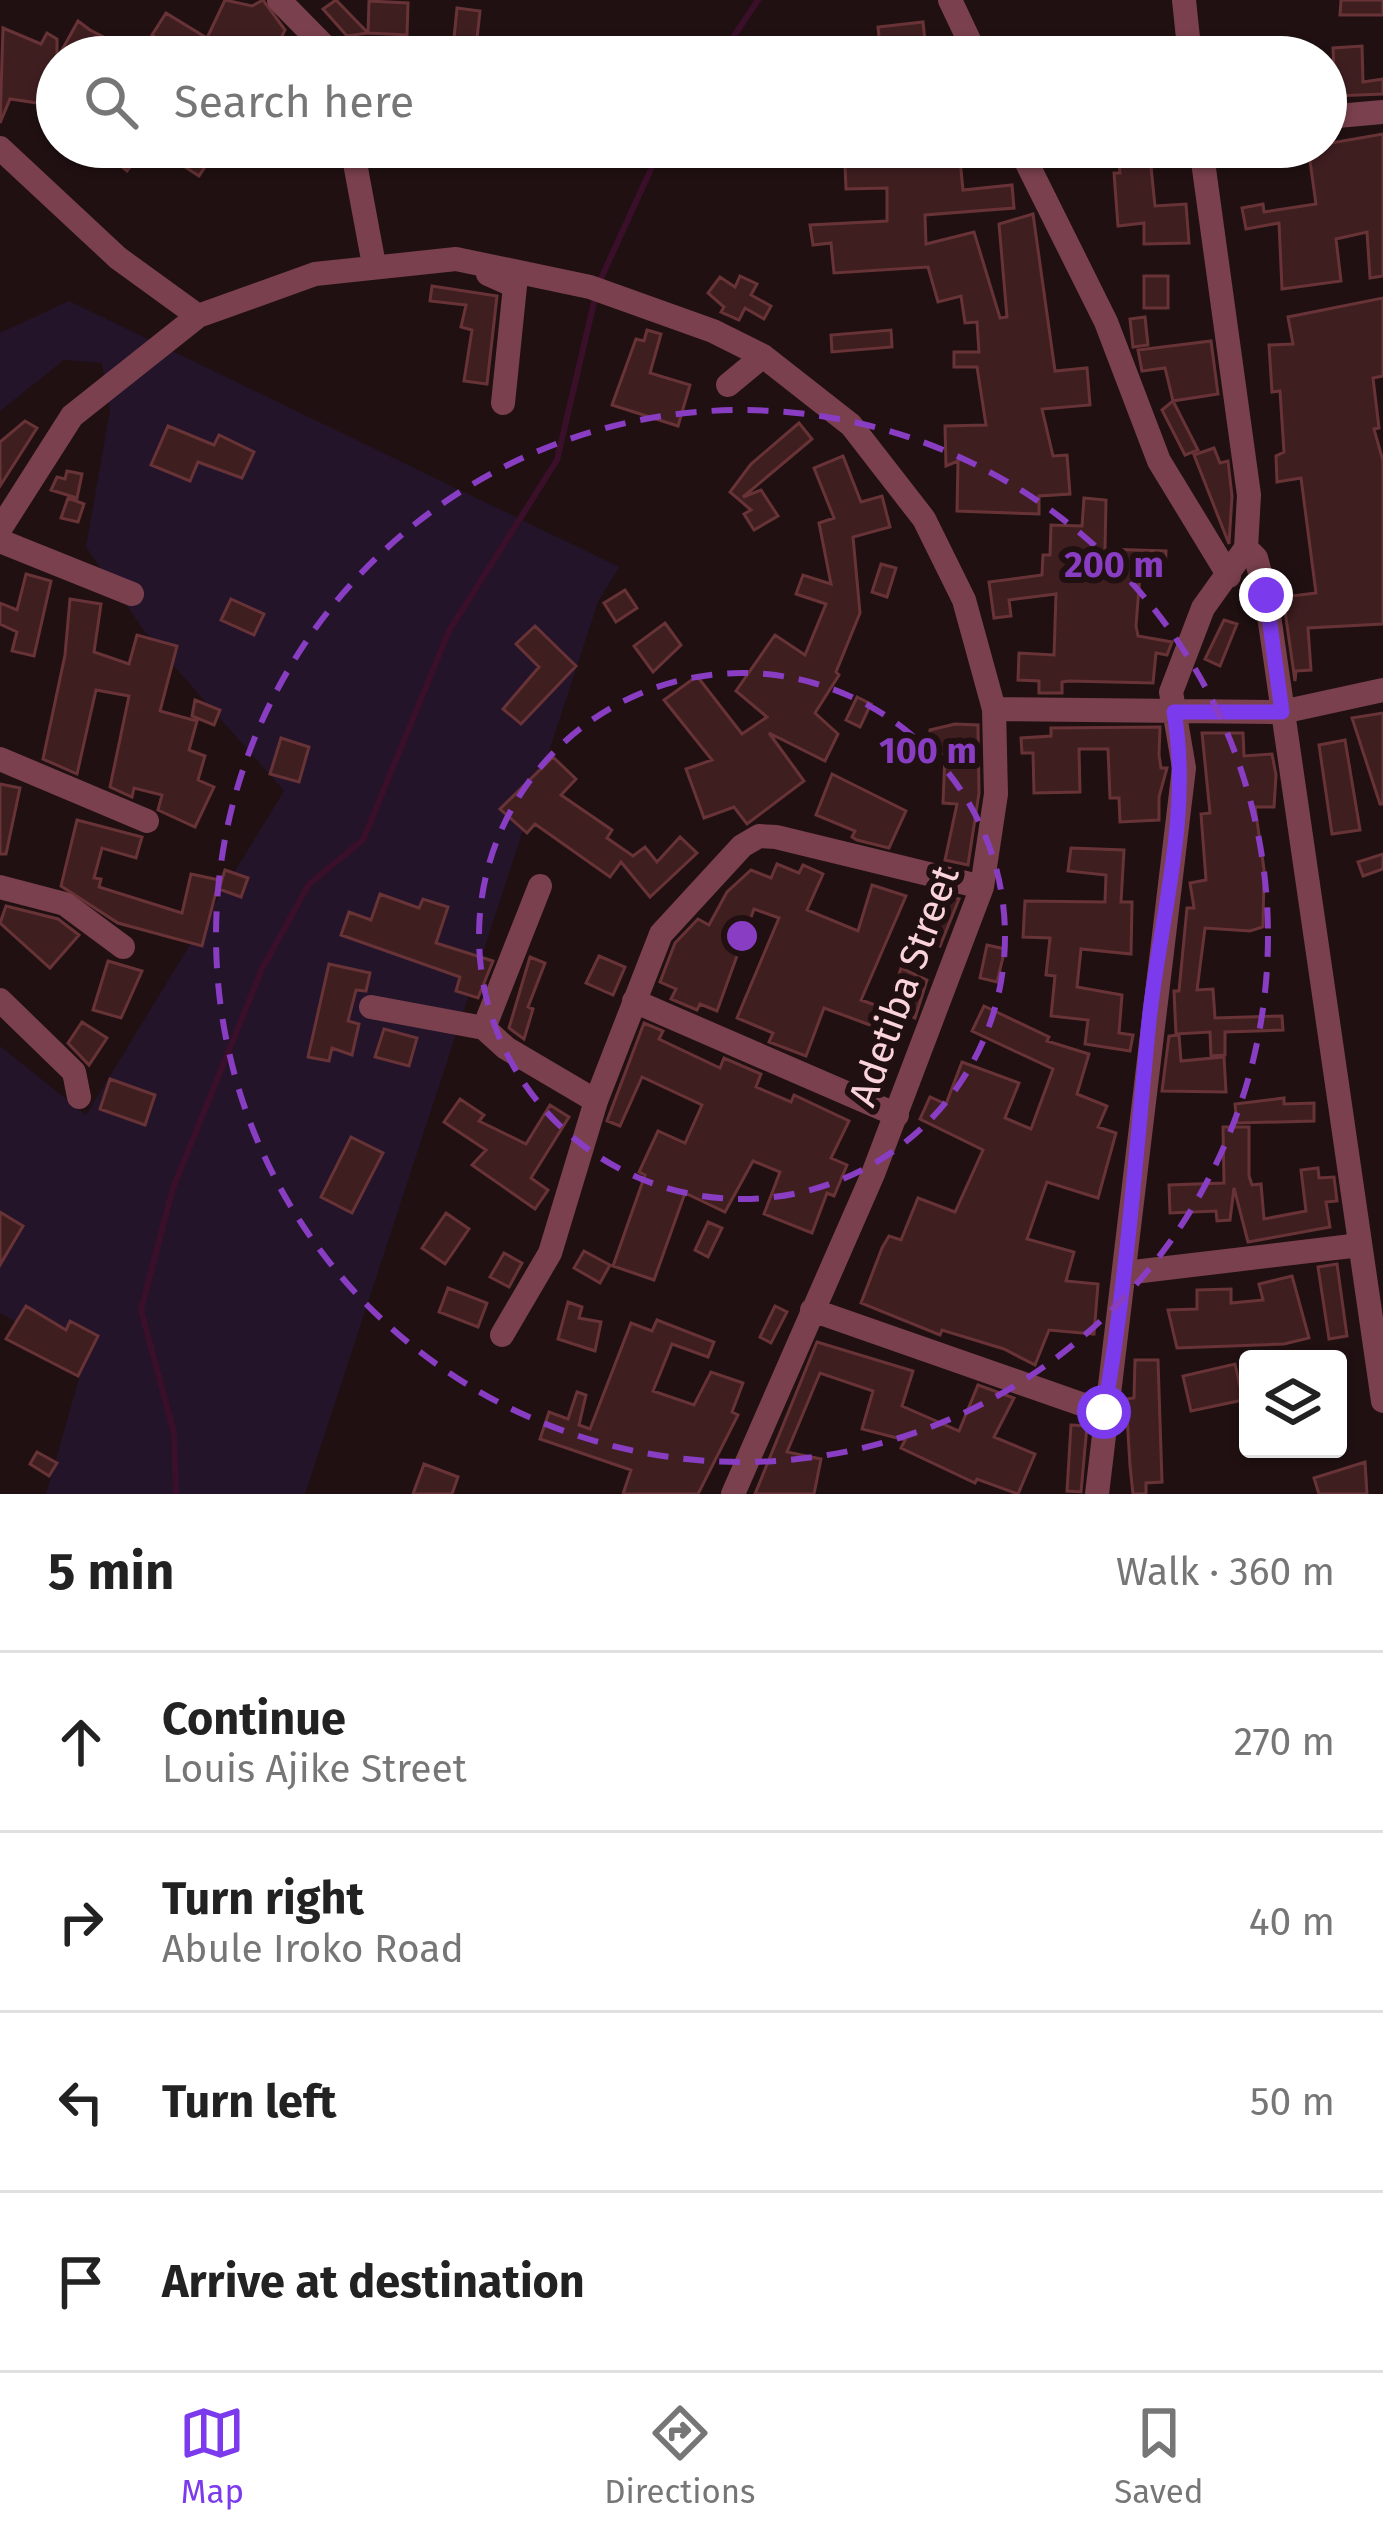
<!DOCTYPE html>
<html lang="en">
<head>
<meta charset="utf-8">
<style>
	:root { --surface:#fff; --page:#f6f6f6; --text:#222; --muted:#767676; --line:#e0e0e0; --accent:#7c3aed }
	body { margin:0; font-family:"Fira Sans",sans-serif; background:var(--page); color:var(--text) }
	.controls { position:absolute; right:36px; bottom:36px; display:grid; overflow:hidden; border-radius:12px; box-shadow:0 3px 9px #0004 }
	.controls button { width:108px; height:108px; display:grid; place-items:center; padding:0; border:0; border-bottom:3px solid var(--line); background:var(--surface); color:var(--text); font:60px sans-serif }
	.stop { position:absolute; width:36px; height:36px; margin:-27px; border:9px solid #7c3aed; border-radius:50%; background:#fff }
	.stop.end { background:#7c3aed; border-color:#fff; box-shadow:0 3px 12px #0008 }
	.list { margin:0; padding:0; list-style:none }
	h2 { display:flex; justify-content:space-between; align-items:center; height:156px; margin:0; padding:0 48px; font-size:51px }
	h2 small { font-size:39px; font-weight:400; color:var(--muted) }
	.list li { display:grid; grid-template-columns:78px 1fr auto; gap:36px; align-items:center; box-sizing:border-box; height:180px; padding:0 48px; border-top:3px solid var(--line) }
	.list b { display:block; font-size:45px; white-space:nowrap }
	.list p { margin:0; font-size:39px; white-space:nowrap; color:var(--muted) }
	.list em { font-size:39px; font-style:normal; color:var(--muted) }
	.icon { flex:none; width:66px; height:66px; fill:none; stroke:currentColor; stroke-width:2; stroke-linecap:round; stroke-linejoin:round }
	.map { position:relative; flex:none; width:1383px; height:1494px; overflow:hidden }
	.search { position:absolute; background:var(--surface); box-shadow:0 3px 9px #0004; left:36px; right:36px; top:36px; height:132px; display:flex; align-items:center; gap:30px; box-sizing:border-box; padding:0 42px; border-radius:66px; color:var(--muted); font-size:45px }
	.sheet { height:876px; background:var(--surface) }
	nav { display:flex; justify-content:space-around; align-items:center; box-sizing:border-box; height:168px; border-top:3px solid var(--line); background:var(--surface); font-size:33px; color:var(--muted) }
	nav a { display:grid; justify-items:center; gap:6px }
	nav .on { color:var(--accent) }
	.map>svg:first-child { display:block }
	.green { fill:#23142a }
	.lines { fill:none; stroke-linecap:round; stroke-linejoin:round }
	.stream { stroke:#3a0f2a; stroke-width:6 }
	.building { fill:#3f1e20; stroke:#683336; stroke-width:3 }
	.minor { stroke:#7a404d; stroke-width:24 }
	.route { stroke:#7c3aed; stroke-width:15 }
	.ring { fill:none; stroke:#883dc2; stroke-width:6; stroke-dasharray:21 15 }
	.labels { text-anchor:middle; dominant-baseline:central; stroke-width:12; stroke-linejoin:round; paint-order:stroke }
	.street-label { font-size:39px; fill:#fad4da; stroke:#201011 }
	.centre { fill:#883dc2; stroke:#201011; stroke-width:6 }
	.ring-label { font-size:36px; text-anchor:middle; font-weight:bold; fill:#883dc2; stroke:#201011; stroke-width:12; stroke-linejoin:round; paint-order:stroke }
</style>
</head>
<body>
<div class="map">
<svg width="1383" height="1494" viewBox="0 0 1383 1494">
	<rect width="100%" height="100%" fill="#201011"/>
	<!-- green -->
	<path class="green" d="M69,301L619,567L598,602L305,1494H46L84,1361L0,1313V1046L86,1115L284,791L150,639L86,547L110,410L102,363L64,360L0,411V333Z"/>
	<g class="lines">
		<!-- stream -->
		<path class="stream" d="M720,57L758,0
			M598,285L661,147
			M176,1494L174,1433L141,1310L173,1188L262,969L309,884L363,840L449,631L557,460L595,298"/>
	</g>
	<!-- building -->
	<path class="building" d="M225,0L252,6L263,0L285,30L272,56L245,42L238,57H189L152,35L166,13L207,38Z
		M336,0L368,33L347,36L323,9Z
		M1341,0H1383V15H1340Z
		M369,1L408,3L407,35L368,33Z
		M457,8L480,11L475,57H425L469,38H454Z
		M78,21L90,30L143,57H74L62,50Z
		M923,22L925,41L880,46L878,27Z
		M3,28L41,44L47,33L57,39V85L51,105L10,99L0,123Z
		M1362,46L1363,82L1383,79V94L1335,96L1333,48Z
		M1383,134V276L1370,278L1367,232L1336,239L1341,281L1282,289L1279,223L1246,229L1242,208L1263,204L1264,212L1316,204L1308,147Z
		M98,147H130L140,155L127,171Z
		M190,147H218L199,176L179,163Z
		M959,150L963,190L1012,185L1014,208L925,215L926,244L974,232L1000,318L1007,317L999,224L1033,214L1055,371L1087,368L1090,405L1042,409L1053,456L1067,455L1070,494L1039,496V514L957,511L958,461L946,466L945,426L986,425L977,367H954V352H979L977,322L965,323L961,296L938,302L928,267L834,273L831,243L813,245L810,225L887,221V188L846,189L845,164L890,163V156Z
		M1171,151L1172,165L1151,167L1155,206L1186,204L1189,243L1144,244V223L1118,226L1114,173H1120L1118,155Z
		M740,276L757,284L751,295L771,306L764,319L745,308L739,320L721,312L724,307L708,293L720,277L735,287Z
		M1144,276H1168V308H1144Z
		M432,286L497,296L487,384L464,381L472,330L461,327L466,305L430,301Z
		M1383,298V376L1373,378L1379,428L1374,429L1383,461V624L1308,628L1311,670L1296,671L1295,681L1283,597L1316,593L1301,478L1277,482L1276,456L1284,452L1280,391L1272,392L1269,345L1293,344L1288,317Z
		M1145,317L1148,345L1133,347L1130,319Z
		M647,330L661,334L650,373L690,385L678,426L612,405L636,339L644,341Z
		M891,330L892,347L832,352L831,335Z
		M1211,341L1218,394L1173,401L1198,450L1185,455L1162,410L1173,401L1165,368L1142,371L1138,350Z
		M25,421L37,428L0,486V442Z
		M799,423L812,439L743,497L761,490L778,516L754,530L744,514L751,510L730,492L751,464Z
		M168,426L214,445L219,435L254,452L242,478L198,462L190,481L151,465Z
		M1214,448L1220,463L1228,461L1232,496L1229,544L1194,455Z
		M843,456L861,502L882,496L890,527L853,537L860,613L836,672L839,675L815,713L838,734L825,761L769,733L804,781L747,824L734,807L704,818L686,769L712,760L664,700L697,676L742,734L767,717L736,691L775,635L805,655L826,604L796,594L803,575L831,584L819,523L834,518L814,468Z
		M67,471L82,474L77,498L51,490L57,477L65,479Z
		M68,498L84,504L78,522L61,518Z
		M1084,498L1106,500L1105,549L1166,551L1165,576L1140,575L1136,626L1138,636L1172,642L1167,655L1156,653L1153,683L1069,681L1062,682V693H1039V681L1018,680L1019,653L1054,655L1056,594L1009,600L1011,616L994,618L989,582L1042,575L1043,555H1050L1051,525L1082,526Z
		M881,564L896,568L887,597L872,592Z
		M26,574L51,581L34,656L12,651L17,632L0,624V603L17,610Z
		M625,590L637,608L616,622L604,603Z
		M70,599L101,604L94,652L129,664L137,635L177,646L160,711L197,721L189,750L205,756L198,780L214,787L195,827L158,810L162,795L134,788L132,797L110,787L129,696L96,690L77,774L43,759L65,655Z
		M231,599L264,614L254,635L221,620Z
		M1224,620L1237,624L1220,666L1205,659Z
		M665,623L681,645L653,672L634,646Z
		M535,626L576,666L521,724L503,709L539,667L516,644Z
		M857,697L871,704L860,727L846,720Z
		M195,700L220,710L214,725L192,716Z
		M1383,713V804H1380L1352,718Z
		M955,724L978,725L979,793L968,865L945,860L957,804L943,803L945,754L929,753L930,730Z
		M1160,727L1159,755L1161,768H1167L1159,797V820L1120,822L1119,798H1110L1108,749H1079L1080,792L1034,793L1033,753H1022L1021,738L1051,736V728Z
		M1202,733H1243L1244,756L1272,754L1276,775L1274,807H1255L1264,869L1263,927L1250,931L1205,928L1197,990L1213,989L1215,1018L1282,1016L1283,1030L1225,1032V1055L1211,1056L1210,1032L1176,1034L1174,991H1179L1187,908H1194L1190,883L1206,880L1201,814L1210,813Z
		M281,738L309,747L299,782L270,774Z
		M1345,740L1360,830L1332,834L1319,745Z
		M553,757L576,779L561,795L612,830L607,838L633,856L645,847L657,862L680,837L697,853L650,897L621,862L610,877L535,824L527,833L500,809Z
		M832,774L906,811L889,848L857,840L852,837L855,831L816,815Z
		M0,784L20,788L6,854H0Z
		M77,820L142,837L136,858L102,848L94,878L101,879L99,887L182,913L191,874L219,880L202,946L118,923L61,886Z
		M1071,848L1124,850L1121,902H1132L1131,954L1081,949L1077,987L1122,995L1119,1033L1133,1035L1130,1051L1085,1044L1088,1020L1051,1016L1055,976L1046,975L1050,938L1023,937L1025,901L1105,902L1106,875L1068,871Z
		M1383,854V869L1363,876L1358,862Z
		M777,864L799,873L803,865L823,874L807,910L858,931L872,885L906,896L861,1000L878,1006L870,1025L824,1008L806,1056L769,1042L773,1033L737,1018L779,918L754,909L717,1011L700,1004L697,1010L671,999L676,989L660,982L675,943L698,919L709,925L727,892L751,870L771,878Z
		M225,870L248,878L241,897L219,889Z
		M380,894L419,908L423,899L448,907L436,943L493,961L478,998L456,991L460,977L341,935L349,912L371,920Z
		M945,895L959,899L940,946L913,935L924,901L940,906Z
		M6,906L58,919L79,935L50,968L0,923Z
		M987,945L1005,949L997,982L980,978Z
		M599,956L625,967L613,995L586,983Z
		M530,957L545,963L528,1007L533,1009L524,1039L509,1028Z
		M108,961L142,971L121,1018L93,1010Z
		M329,964L370,973L366,991L356,990L348,1021L359,1024L352,1055L332,1048L329,1061L308,1057Z
		M901,968L927,980L915,1018L888,1009Z
		M984,1006L1049,1037L1047,1041L1089,1054L1077,1094L1107,1106L1098,1127L1116,1133L1098,1198L1047,1182L1027,1239L1074,1252L1066,1281L1098,1284L1094,1334L1049,1330L1035,1365L1004,1349L942,1330L940,1335L861,1303L882,1248L889,1236L901,1240L918,1198L955,1212L983,1150L920,1119L930,1097L946,1104L962,1062L1019,1083L1005,1118L1031,1129L1053,1069L972,1031Z
		M82,1022L107,1038L89,1065L68,1043Z
		M644,1023L663,1031L659,1039L720,1068L724,1058L761,1074L756,1087L791,1102L794,1095L849,1121L831,1158L847,1165L834,1196L827,1193L812,1233L764,1214L780,1172L753,1161L725,1212L685,1193L654,1280L613,1266L645,1175L639,1172L658,1131L685,1143L702,1105L642,1077L620,1126L607,1121Z
		M384,1029L417,1038L409,1066L375,1057Z
		M1179,1035L1181,1061L1224,1057L1226,1092L1162,1091L1169,1036Z
		M110,1079L155,1095L145,1125L100,1109Z
		M1284,1098V1104L1314,1103V1121L1237,1123L1235,1104Z
		M460,1099L484,1115L479,1121L526,1144L550,1105L569,1117L531,1178L548,1190L535,1209L472,1165L486,1150L444,1122Z
		M1223,1127H1249V1176L1252,1185L1261,1184L1264,1219L1306,1211L1301,1170L1318,1168L1319,1178L1334,1177L1337,1201L1326,1202L1330,1227L1248,1242L1234,1188L1230,1220L1217,1221L1216,1211L1170,1213L1169,1185L1224,1183Z
		M351,1137L383,1153L352,1213L321,1197Z
		M0,1212L23,1226L0,1265Z
		M446,1213L469,1229L445,1264L422,1248Z
		M708,1222L722,1228L708,1257L695,1250Z
		M584,1251L610,1265L600,1283L574,1268Z
		M504,1253L522,1263L509,1287L490,1277Z
		M1337,1264L1347,1336L1329,1339L1318,1267Z
		M1292,1276L1309,1338L1284,1344L1177,1348L1168,1310L1197,1309V1290L1231,1289V1303L1263,1300L1259,1284Z
		M448,1288L487,1303L478,1327L439,1312Z
		M568,1302L582,1307L579,1318L601,1322L595,1351L558,1339Z
		M26,1306L66,1330L70,1321L98,1336L78,1376L6,1339Z
		M775,1306L787,1312L771,1343L760,1337Z
		M657,1320L714,1342L708,1357L672,1344L653,1391L694,1405L711,1372L743,1383L732,1412L738,1415L698,1494H623L631,1470L540,1439L549,1412L568,1419L577,1392L586,1395L579,1425L590,1429L631,1323L652,1331Z
		M817,1342L913,1371L902,1406L959,1431L978,1385L1014,1398L994,1437L1035,1454L1018,1494L977,1479L975,1483L901,1448L905,1440L862,1429L873,1391L820,1373L787,1452L821,1459L814,1494H755Z
		M1135,1360H1158L1162,1482L1146,1483V1494H1133L1130,1466L1126,1399L1134,1398Z
		M1235,1364L1243,1400L1191,1411L1183,1376Z
		M1071,1425L1087,1426L1081,1492L1067,1491Z
		M37,1452L57,1463L49,1476L30,1464Z
		M1365,1462L1367,1494H1319L1314,1478Z
		M424,1464L458,1477L452,1494H413Z"/>
	<g class="lines">
		<!-- minor -->
		<path class="minor" d="M279,0L335,57
			M950,0L977,57
			M1184,0L1190,57
			M1326,117L1383,112
			M352,147L374,265
			M1019,147L1106,322L1159,461L1229,576
			M0,148L118,258L198,316
			M488,274L515,286L503,403
			M728,385L763,356
			M0,529L72,416L198,316L315,274L456,259L590,287L713,331L763,356L851,425L924,519L964,600L994,709L996,794L982,887L873,1174L733,1494
			M0,541L132,594
			M1246,548L1256,558L1266,595L1383,1401
			M994,709L1282,712L1383,690
			M0,759L147,821
			M0,887L65,904L123,947
			M0,1000L74,1072L79,1097
			M634,1001L897,1115
			M371,1007L484,1028L506,1048L596,1101
			M484,1028L540,886
			M1125,1273L1360,1245
			M812,1310L1104,1412
			M502,1335L550,1253L596,1101L661,934L742,846L759,836L776,837L982,887
			M1097,1494L1184,768L1171,692L1203,608L1246,548L1249,495L1201,147"/>
	</g>
	<g class="lines">
		<!-- route -->
		<path class="route" d="M1104,1412C1127,1282 1136,1153 1149,1021C1160,918 1192,816 1174,712H1282L1266,595"/>
	</g>
	<!-- distance rings -->
	<g class="ring">
		<circle cx="742" cy="936" r="263"/>
		<circle cx="742" cy="936" r="526"/>
	</g>
	<g class="labels">
		<!-- street labels -->
		<g class="street-label">
			<text transform="translate(904 986) rotate(-70)">Adetiba Street</text>
		</g>
	</g>
	<circle cx="742" cy="936" r="18" class="centre"/>
	<g class="ring-label">
		<text x="1114" y="577">200 m</text>
		<text x="928" y="763">100 m</text>
	</g>
</svg>
<div class="controls">
<button><svg class="icon" aria-label="layers" viewBox="0 0 24 24"><path d="M12 4l9 5-9 5-9-5zM3 14l9 5 9-5"/></svg></button>
</div>
<div class="stop" style="left:1104px;top:1412px"></div>
<div class="stop end" style="left:1266px;top:595px"></div>
<div class="search"><svg class="icon" aria-label="search" viewBox="0 0 24 24"><circle cx="10" cy="10" r="6"/><path d="M15 15l6 6"/></svg>Search here</div>
</div>
<section class="sheet">
<h2>5 min<small>Walk · 360 m</small></h2>
<ul class="list">
<li><svg class="icon" aria-label="ahead" viewBox="0 0 24 24"><path d="M12 20V5M6 11l6-6 6 6"/></svg><div><b>Continue</b><p>Louis Ajike Street</p></div><em>270 m</em></li>
<li><svg class="icon" aria-label="right" viewBox="0 0 24 24"><path d="M7 20v-9h11M14 6l5 5-5 5"/></svg><div><b>Turn right</b><p>Abule Iroko Road</p></div><em>40 m</em></li>
<li><svg class="icon" aria-label="left" viewBox="0 0 24 24"><path d="M17 20v-9H6M10 6l-5 5 5 5"/></svg><div><b>Turn left</b></div><em>50 m</em></li>
<li><svg class="icon" aria-label="arrive" viewBox="0 0 24 24"><path d="M6 21V4h12l-3 4 3 4H6"/></svg><div><b>Arrive at destination</b></div></li>
</ul>
</section>
<nav>
<a class="on"><svg class="icon" aria-label="map" viewBox="0 0 24 24"><path d="M3 6l6-2 6 2 6-2v14l-6 2-6-2-6 2zM9 4v14M15 6v14"/></svg>Map</a>
<a><svg class="icon" aria-label="directions" viewBox="0 0 24 24"><path d="M12 3l9 9-9 9-9-9zM9 14v-3h6M13 9l2 2-2 2"/></svg>Directions</a>
<a><svg class="icon" aria-label="saved" viewBox="0 0 24 24"><path d="M7 4h10v16l-5-4-5 4z"/></svg>Saved</a>
</nav>
</body>
</html>
